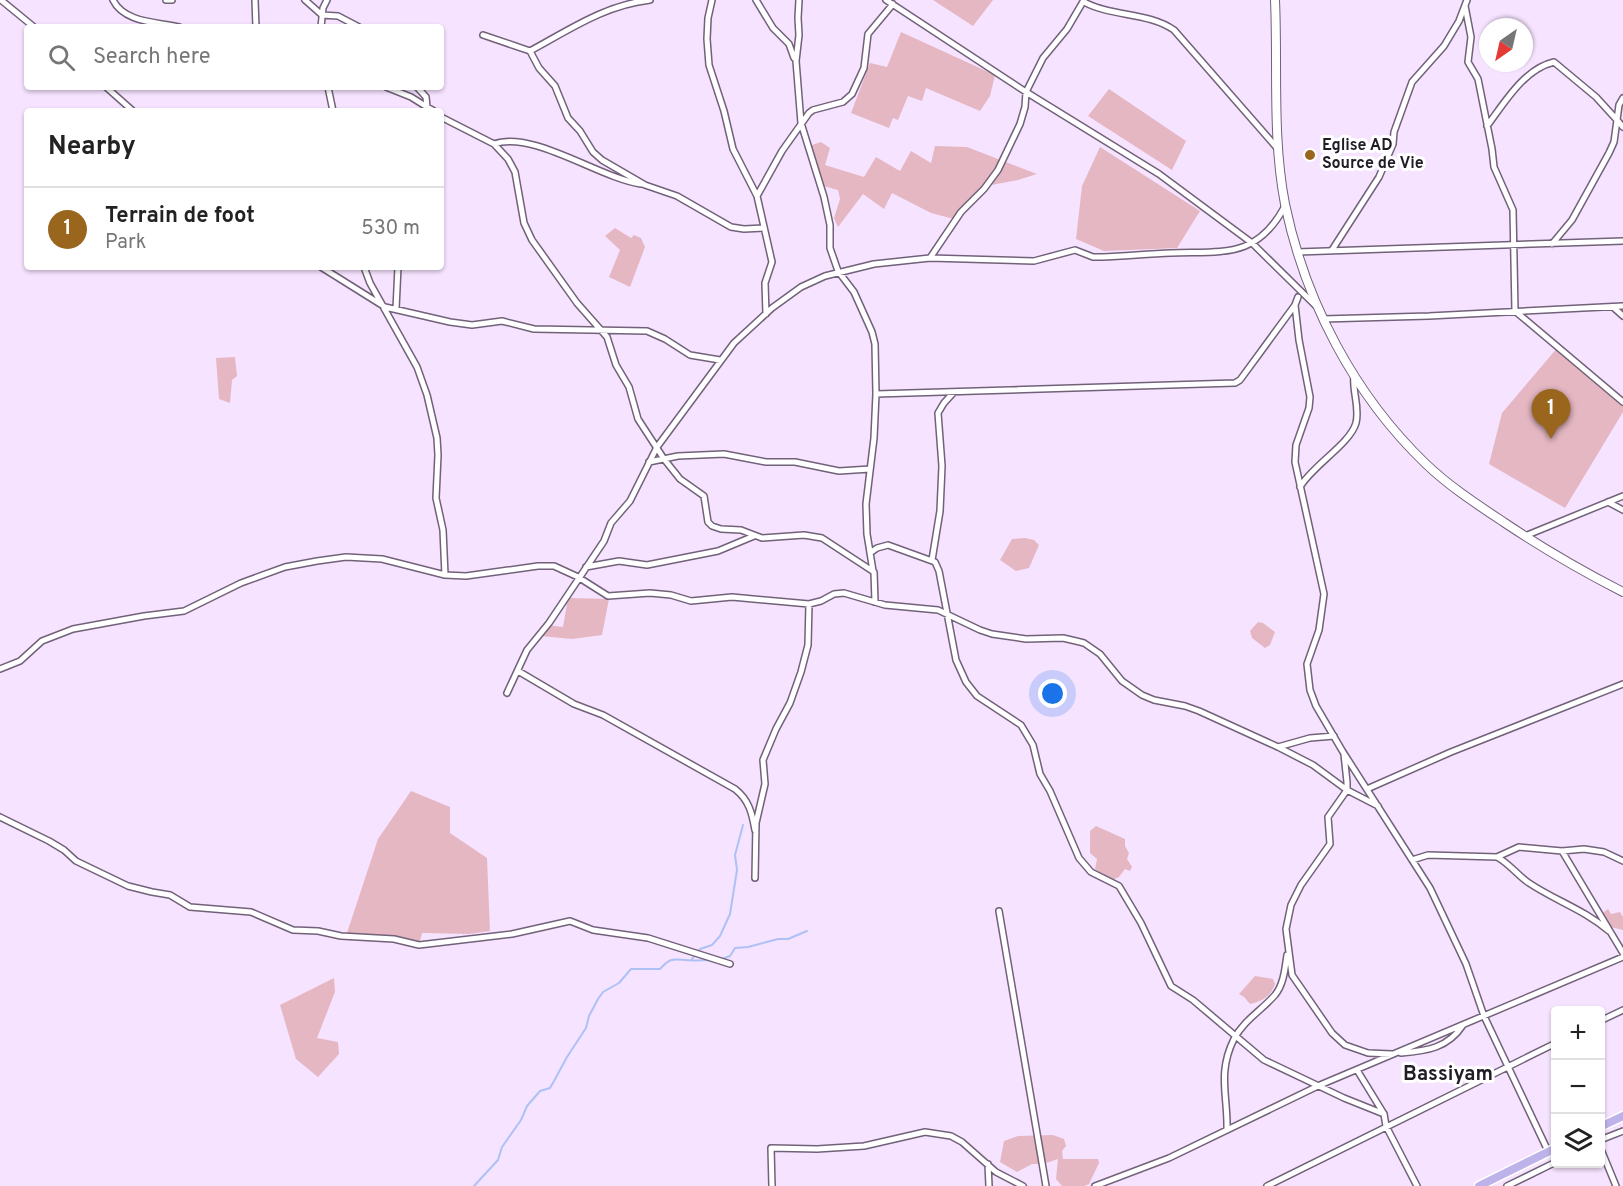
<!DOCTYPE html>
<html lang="en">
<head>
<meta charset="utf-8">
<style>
	:root { --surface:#fff; --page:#f6f6f6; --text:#222; --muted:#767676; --line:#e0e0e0; --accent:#9a661d }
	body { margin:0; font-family:Overpass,sans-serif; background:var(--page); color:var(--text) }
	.controls { position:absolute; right:18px; bottom:18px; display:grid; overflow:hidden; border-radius:6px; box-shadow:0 2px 4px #0004 }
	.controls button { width:54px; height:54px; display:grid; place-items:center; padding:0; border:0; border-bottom:2px solid var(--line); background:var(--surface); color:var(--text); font:30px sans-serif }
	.compass { position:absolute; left:1479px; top:18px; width:54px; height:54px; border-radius:50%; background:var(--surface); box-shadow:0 2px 4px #0004; rotate:214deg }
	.you { position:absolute; left:1053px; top:694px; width:21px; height:21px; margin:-15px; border:4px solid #fff; border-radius:50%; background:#1a73e8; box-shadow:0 0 0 9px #1a73e833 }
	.badge { display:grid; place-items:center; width:39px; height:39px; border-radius:50%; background:var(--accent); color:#fff; font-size:20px; font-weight:700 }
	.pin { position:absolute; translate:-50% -50px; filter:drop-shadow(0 2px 3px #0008) }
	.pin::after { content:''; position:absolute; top:32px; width:21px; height:18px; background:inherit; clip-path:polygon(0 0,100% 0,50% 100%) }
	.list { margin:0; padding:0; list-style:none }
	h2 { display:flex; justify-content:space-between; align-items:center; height:78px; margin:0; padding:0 24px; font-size:26px }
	h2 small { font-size:20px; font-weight:400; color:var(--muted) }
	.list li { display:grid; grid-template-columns:39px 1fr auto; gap:18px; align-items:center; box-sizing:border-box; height:84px; padding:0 24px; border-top:2px solid var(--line) }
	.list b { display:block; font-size:22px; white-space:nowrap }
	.list p { margin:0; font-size:20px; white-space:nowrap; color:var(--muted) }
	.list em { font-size:20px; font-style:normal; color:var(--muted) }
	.icon { flex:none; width:33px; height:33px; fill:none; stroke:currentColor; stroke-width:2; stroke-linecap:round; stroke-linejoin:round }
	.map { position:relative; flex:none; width:1623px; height:1186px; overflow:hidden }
	.search { position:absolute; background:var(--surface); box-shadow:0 2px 4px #0004; left:24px; top:24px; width:420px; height:66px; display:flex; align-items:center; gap:15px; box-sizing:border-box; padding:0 21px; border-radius:6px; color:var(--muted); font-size:22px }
	.panel { position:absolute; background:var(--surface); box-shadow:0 2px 4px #0004; left:24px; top:108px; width:420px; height:162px; border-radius:6px }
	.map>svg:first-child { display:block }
	.green { fill:#e5b7c3 }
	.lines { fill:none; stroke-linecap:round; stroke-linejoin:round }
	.stream { stroke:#aec1f4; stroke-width:2 }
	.minor-casing { stroke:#716179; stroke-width:8 }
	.secondary-casing { stroke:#716179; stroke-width:10 }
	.primary-casing { stroke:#fff; stroke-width:11 }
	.minor { stroke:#fff; stroke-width:5 }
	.secondary { stroke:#fff; stroke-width:8 }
	.primary { stroke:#beb2eb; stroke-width:8 }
	.poi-dot { fill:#9a661d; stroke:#fff; stroke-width:2 }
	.labels { text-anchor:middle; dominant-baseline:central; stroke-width:6; stroke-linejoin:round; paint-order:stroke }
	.poi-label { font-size:16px; font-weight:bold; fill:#221c26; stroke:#fff; text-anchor:start }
	.quarter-label { font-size:20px; font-weight:bold; fill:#221c26; stroke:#fff }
</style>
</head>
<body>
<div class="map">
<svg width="1623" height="1186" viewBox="0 0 1623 1186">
	<rect width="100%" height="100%" fill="#f6e3ff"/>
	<!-- green -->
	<path class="green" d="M933,0H993L973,26Z
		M901,32L995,75L990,96L980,111L926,88L922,101L908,96L898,120L893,118L889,128L851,113L870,63L887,67Z
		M1109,89L1186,141L1172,170L1088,116Z
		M821,142L830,148L825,165L864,177L876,157L900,171L911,151L931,163L935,146L967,147L1037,174L1018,180L986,186L954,219L931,213L892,193L884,209L863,194L838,227L834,218L840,199L838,190L820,185L809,146Z
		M1100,147L1200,211L1177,248L1104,251L1076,239L1082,186Z
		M615,228L631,238L634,235L641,238L645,247L630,287L609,277L620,250L605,236Z
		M1558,347L1623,402V412L1565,508L1489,464L1502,413Z
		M235,357L237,376L232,380L230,403L219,399L216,358Z
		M1025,538L1034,540L1039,545L1029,568L1016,571L1000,560L1012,539Z
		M568,598L609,599L602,635L572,639L541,636L547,625L563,627Z
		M1258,622L1263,623L1275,632L1270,645L1265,648L1252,638L1250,631Z
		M411,791L450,807V833L487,858L490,931L469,934L422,933L419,945L394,939L346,936L378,839Z
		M1096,826L1125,839V846L1129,853L1127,859L1132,867L1130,871L1125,869L1119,877L1112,880L1095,869L1097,859L1090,853V831Z
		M1608,909L1611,914L1620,912L1623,917V930L1606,926L1600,915Z
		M1255,976L1273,979L1275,984C1270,997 1264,1000 1250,1004L1244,997L1239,994Z
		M334,978L335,992L317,1038L338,1042L339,1054L318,1077L296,1059L280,1005Z
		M1053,1135L1064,1139L1066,1146L1062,1151L1063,1159H1098L1099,1163L1089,1184L1084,1186H1062L1056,1179L1058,1159L1043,1164H1032L1017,1172L1000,1162L1004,1141L1018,1136Z"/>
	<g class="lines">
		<!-- stream -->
		<path class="stream" d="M692,959L700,949L712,945L720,936L730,914L737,870L735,855L743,825
			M722,959L730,956L735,948L748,947L778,939H788L807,931
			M474,1186L498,1160L502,1147L521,1120L527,1106L540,1091L550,1088L554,1081L567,1057L586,1028L589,1016L598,999L603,992L619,983L631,969H660C670,958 672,959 685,960C693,961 702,960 710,960"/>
		<defs>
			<path id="minor" d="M1,0L34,27
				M113,0C124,23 158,22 179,27
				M166,0H172
				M255,0L256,27
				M305,0L322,15L338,16L359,27
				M712,0L708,18L707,39L709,65L724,111L733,149L757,196L772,262L765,283L766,314
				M756,0L773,28L789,44L794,58
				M799,0L798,18L799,35L796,61L801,123L824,197L830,225V248L838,271L854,292L872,332L875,344L876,394L1235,383L1240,380L1295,305
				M886,0L1026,92L1159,174L1252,243L1317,307
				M1084,2C1112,17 1148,12 1174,30L1278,149
				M1465,6L1471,37L1468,62L1478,79L1492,149L1494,167L1513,210L1515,311L1623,402
				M321,27L323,8L327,0
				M483,35L530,51L539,68L555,86L568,118L580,131L593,152L602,160L645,185L677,196L731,227L744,229L764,228
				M530,51C569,30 605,5 650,0
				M106,87L133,111
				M328,87L333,111
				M386,87L411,97L427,107V111
				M417,87L426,97L427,107L434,111
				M441,117L494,144L508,159L515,172L524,223L532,240L577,303L607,337L616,365L629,387L638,419L664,459L680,479L704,496L708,522L712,526L721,529L741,530L762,538L804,535L822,538L874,572L875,602
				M1487,126C1505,102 1524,69 1554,62L1596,97L1617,120L1619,105L1623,98
				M494,144C533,130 599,178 641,184
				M757,196L782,151L809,113L813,110L843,102L852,94L864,68L868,34L893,4
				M1552,244L1572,220L1609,153L1614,142L1617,120L1623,127
				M1332,250L1379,177L1393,144L1394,132L1412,82L1444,46L1459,21L1467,0
				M1297,252L1623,241
				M930,258L961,212L984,189L998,170L1020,124L1025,107L1026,92L1043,58L1067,29L1084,0
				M321,267L385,307L450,322L472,325L502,321L534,329L647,331L665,339L690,355L720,360
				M364,267L370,283L417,367L427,395L437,438L438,455L436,498L443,530L445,575
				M1298,297L1295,305L1299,340L1310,397L1309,408L1296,445L1295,462L1324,594L1319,630L1307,664L1310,690L1316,706L1343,752L1430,888L1466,964L1484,1016L1548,1151
				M1613,307L1623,316
				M396,309L398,267
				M1323,319L1429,316L1623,306
				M649,462L678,456L724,454L766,462H795L839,471L870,469
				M1300,487C1312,466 1350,444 1356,423C1360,407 1352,391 1354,376
				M1608,502L1623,510
				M1525,536L1623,496
				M870,553L877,548L888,545L935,562L939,571L956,660L966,682L977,696L1021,725L1033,745L1040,774L1050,791L1079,858L1091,872L1119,886L1141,923L1171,986L1193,1000L1264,1060L1344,1098L1384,1114
				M932,560L940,511L942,466L938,413L944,403L954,392
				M586,567L619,561L647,565L718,551L754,536
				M873,571L867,534L866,504L874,438L876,394
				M0,669L20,661L42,641L73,629L144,616L184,611L241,583L285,567L317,561L346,557L382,559L445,575L466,576L538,566H554L578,577L608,596L650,593L671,595L691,601L732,597L809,604L821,601L834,594L844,593L885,605L938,610L980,630L992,634L1026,639L1063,638L1076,641L1084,643L1100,654L1122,681L1142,695L1154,700L1185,706L1199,711L1278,747L1310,738L1334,736
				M518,671L574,704L603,715L735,789C749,800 752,813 755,830
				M507,693L527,650L549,623L604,541L611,523L630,501L657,447L734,343L772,308L801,287L825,276L874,264L930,258L1034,261L1075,250L1093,257H1102C1125,256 1148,254 1171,253C1223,251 1257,259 1285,206
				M1278,747L1313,765L1347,790L1378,806
				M1344,754L1347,782V790L1328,817L1330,844L1301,885L1291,905L1286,929L1292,975L1332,1033L1345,1045L1368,1053L1392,1054
				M1367,789L1451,752L1623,684
				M0,817L49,841L64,850L76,861L128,886L152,892L170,895L190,907L251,912L293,930L318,931L341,936L394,939L419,945L512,934L570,921L593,930L648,938L730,964
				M1562,851L1623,953
				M1497,857C1510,864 1517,875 1529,883C1556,901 1583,909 1609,931
				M1412,860L1428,855L1497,857L1519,847L1562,851L1584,849L1604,852L1623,861
				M755,878L756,823L765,784L763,760L776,729L790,703L801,672L808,645L809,604
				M999,911L1046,1186
				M1600,1021L1623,1010
				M1401,1053C1427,1051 1448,1048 1463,1025
				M1357,1070L1384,1114L1386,1126L1417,1186
				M1227,1130C1228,1096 1217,1073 1234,1039C1244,1020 1262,1010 1275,995C1284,984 1285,968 1287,955
				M1600,1140L1623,1131
				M1600,1147L1616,1186
				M988,1164L989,1186
				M772,1186L771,1148L817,1149L864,1146L925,1132L951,1136L962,1142L996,1172L1023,1186
				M1095,1186L1169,1158L1320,1085L1623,957
				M1267,1186L1556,1043
				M1507,1186L1556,1162"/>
			<path id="secondary" d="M1275,0C1278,68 1272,137 1285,204C1305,301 1354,395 1426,464C1450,487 1478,505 1505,523C1544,549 1582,571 1623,592"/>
			<path id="primary" d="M1600,1127L1623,1116
				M1479,1186L1556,1148"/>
		</defs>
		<!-- minor casing -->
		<use href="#minor" class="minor-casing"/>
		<!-- secondary casing -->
		<use href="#secondary" class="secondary-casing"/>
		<!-- primary casing -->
		<use href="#primary" class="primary-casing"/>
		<!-- minor -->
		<use href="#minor" class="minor"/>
		<!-- secondary -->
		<use href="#secondary" class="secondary"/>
		<!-- primary -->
		<use href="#primary" class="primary"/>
	</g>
	<!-- markers -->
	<circle class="poi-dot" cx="1310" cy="155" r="6"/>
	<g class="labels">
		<!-- poi labels -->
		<g class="poi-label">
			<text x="1322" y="146">Eglise AD<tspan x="1322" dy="18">Source de Vie</tspan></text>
		</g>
		<!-- quarter labels -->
		<g class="quarter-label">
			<text x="1448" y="1075">Bassiyam</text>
		</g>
	</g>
</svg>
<div class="controls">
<button>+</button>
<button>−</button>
<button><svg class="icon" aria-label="layers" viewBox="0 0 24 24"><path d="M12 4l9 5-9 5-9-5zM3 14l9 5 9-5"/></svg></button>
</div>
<svg class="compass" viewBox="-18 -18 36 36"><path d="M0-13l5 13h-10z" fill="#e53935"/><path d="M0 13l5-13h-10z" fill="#767676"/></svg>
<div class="you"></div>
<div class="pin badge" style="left:1551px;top:439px">1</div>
<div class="search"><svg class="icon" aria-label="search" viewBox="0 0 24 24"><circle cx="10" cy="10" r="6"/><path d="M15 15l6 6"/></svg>Search here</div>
<section class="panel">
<h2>Nearby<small></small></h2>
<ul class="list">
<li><span class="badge">1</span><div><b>Terrain de foot</b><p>Park</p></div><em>530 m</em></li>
</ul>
</section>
</div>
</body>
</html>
